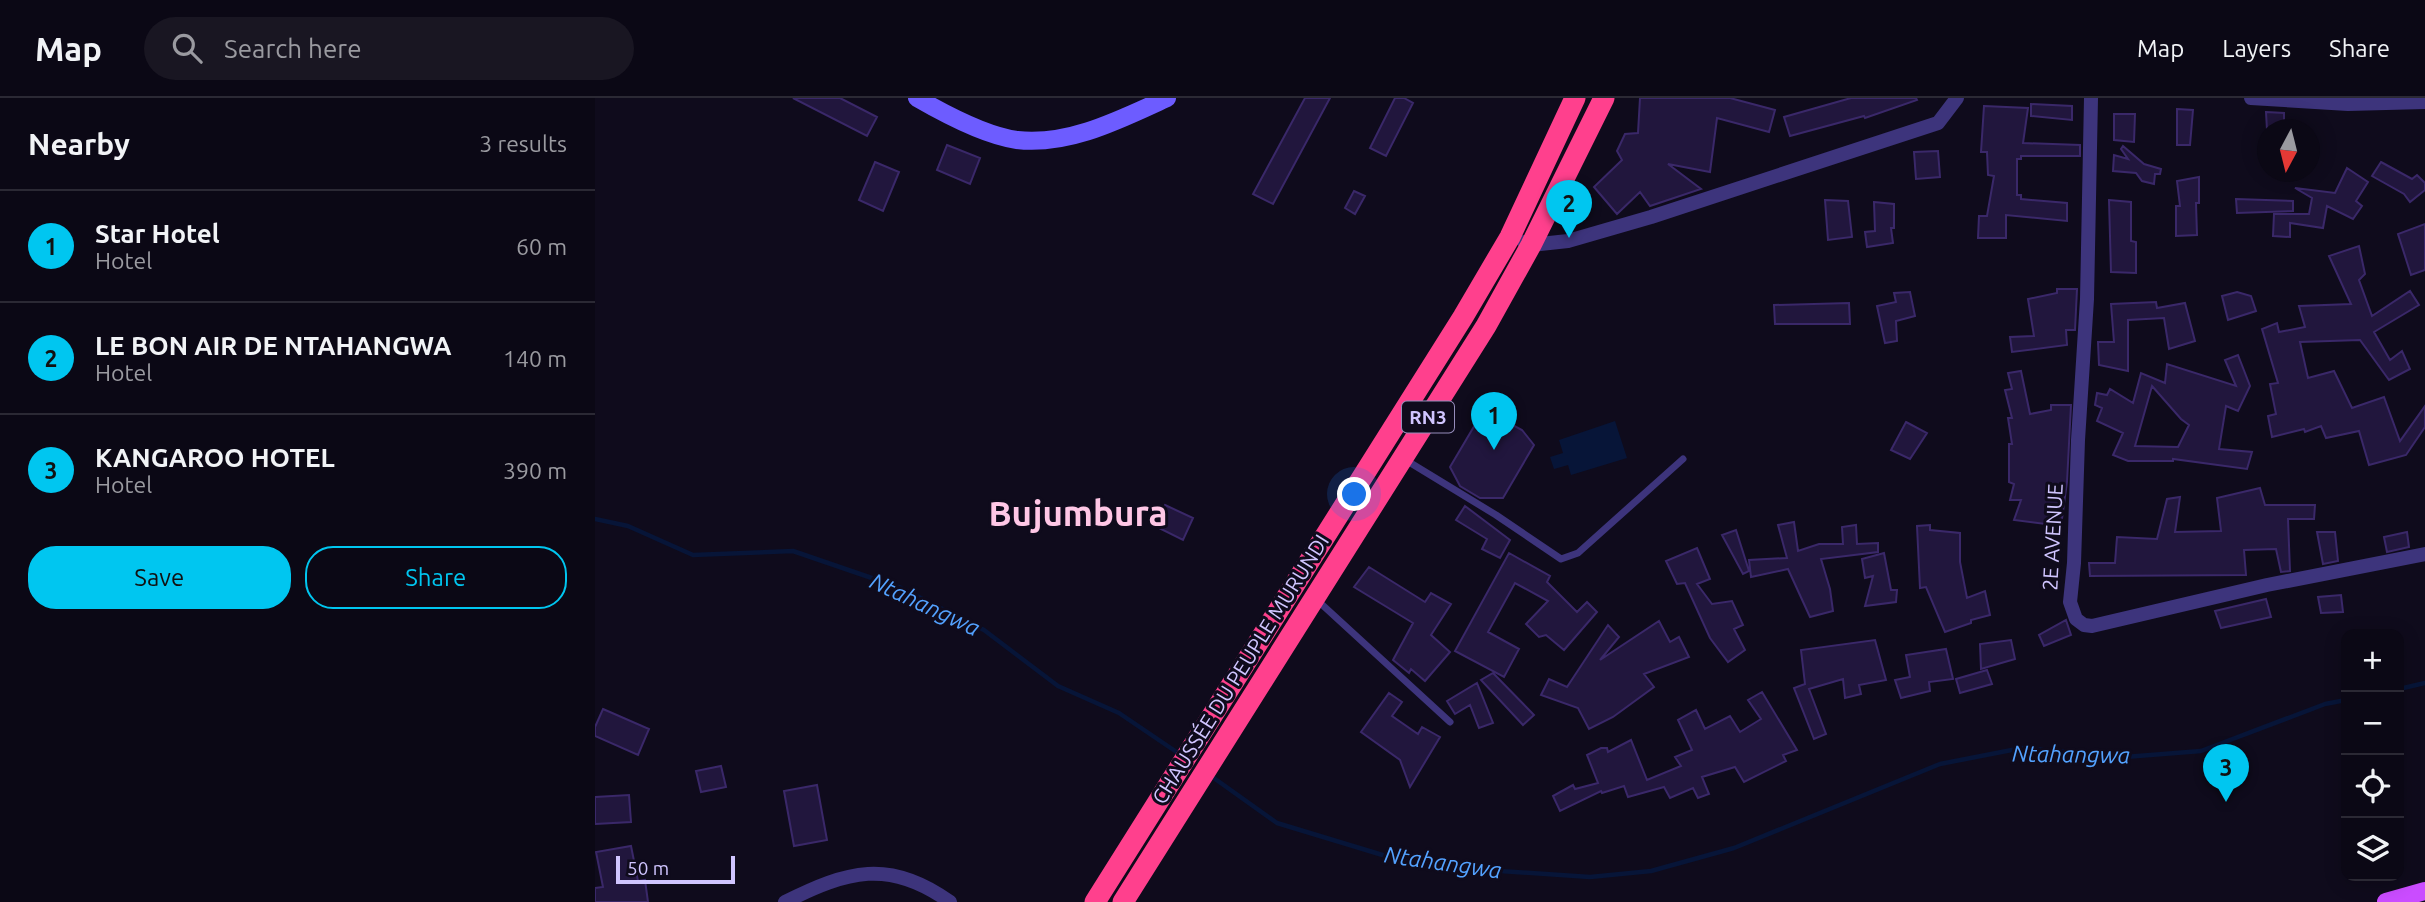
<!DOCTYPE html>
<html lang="en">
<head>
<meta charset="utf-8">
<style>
	:root { --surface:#0b0815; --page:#191622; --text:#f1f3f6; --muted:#9a9aa0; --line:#2b2934; --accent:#00c6f0 }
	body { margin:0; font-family:Ubuntu,sans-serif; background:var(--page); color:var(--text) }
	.controls { position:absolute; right:21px; bottom:21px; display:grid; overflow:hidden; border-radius:14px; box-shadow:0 4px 18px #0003 }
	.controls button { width:63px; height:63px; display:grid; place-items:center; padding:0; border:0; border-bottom:2px solid var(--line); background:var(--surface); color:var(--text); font:35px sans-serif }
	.compass { position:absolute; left:1662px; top:21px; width:63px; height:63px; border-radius:50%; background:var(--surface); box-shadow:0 4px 18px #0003; rotate:187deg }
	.scale { position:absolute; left:21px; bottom:18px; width:119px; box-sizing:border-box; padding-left:7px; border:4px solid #d0c5ff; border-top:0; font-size:19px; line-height:24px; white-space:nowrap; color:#d0c5ff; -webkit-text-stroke:5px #0f0b1c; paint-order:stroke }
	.you { position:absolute; left:760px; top:397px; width:24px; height:24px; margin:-18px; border:5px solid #fff; border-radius:50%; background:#1a73e8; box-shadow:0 0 0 10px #1a73e833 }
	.badge { display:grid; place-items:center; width:46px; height:46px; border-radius:50%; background:var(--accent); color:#111; font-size:23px; font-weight:700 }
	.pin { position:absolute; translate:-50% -58px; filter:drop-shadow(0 2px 4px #0008) }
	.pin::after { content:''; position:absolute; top:37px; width:24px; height:21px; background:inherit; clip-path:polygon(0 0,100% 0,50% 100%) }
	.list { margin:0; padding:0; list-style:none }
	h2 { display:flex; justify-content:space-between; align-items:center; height:91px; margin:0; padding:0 28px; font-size:30px }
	h2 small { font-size:23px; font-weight:400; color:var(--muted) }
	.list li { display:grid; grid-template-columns:46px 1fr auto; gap:21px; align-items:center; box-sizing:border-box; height:112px; padding:0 28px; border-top:2px solid var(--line) }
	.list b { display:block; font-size:26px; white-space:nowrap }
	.list p { margin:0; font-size:23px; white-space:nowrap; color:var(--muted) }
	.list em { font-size:23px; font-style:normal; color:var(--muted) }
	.actions { display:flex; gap:14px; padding:21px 28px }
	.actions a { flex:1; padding:16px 0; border:2px solid var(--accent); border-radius:28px; text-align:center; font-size:24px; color:var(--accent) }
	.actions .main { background:var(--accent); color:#111 }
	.icon { flex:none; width:38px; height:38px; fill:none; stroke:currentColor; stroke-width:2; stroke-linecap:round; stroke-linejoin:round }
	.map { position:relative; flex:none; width:1830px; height:804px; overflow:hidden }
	header { display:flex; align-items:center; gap:42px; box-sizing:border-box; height:98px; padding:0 35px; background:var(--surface); border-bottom:2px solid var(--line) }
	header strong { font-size:33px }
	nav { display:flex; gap:38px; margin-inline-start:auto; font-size:24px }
	.search { width:490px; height:63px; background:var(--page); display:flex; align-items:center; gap:18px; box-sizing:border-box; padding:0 24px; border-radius:38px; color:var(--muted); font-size:26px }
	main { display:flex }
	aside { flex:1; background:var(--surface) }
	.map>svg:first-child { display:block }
	.water { fill:#071538 }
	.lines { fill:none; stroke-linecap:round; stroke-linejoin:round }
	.stream { stroke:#071538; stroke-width:4.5 }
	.building { fill:#21163d; stroke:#3a2869; stroke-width:2; fill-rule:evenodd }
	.lane { stroke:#3d347c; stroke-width:7 }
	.street { stroke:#3d347c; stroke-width:14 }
	.secondary { stroke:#6d5cff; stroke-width:18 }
	.primary { stroke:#ca4cff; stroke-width:18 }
	.highway { stroke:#ff408d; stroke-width:21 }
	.labels { text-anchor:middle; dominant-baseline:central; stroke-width:6; stroke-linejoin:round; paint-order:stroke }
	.shield { fill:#0f0b1c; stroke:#968dbb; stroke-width:2 }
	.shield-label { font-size:19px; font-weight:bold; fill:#d0c5ff }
	.street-label { font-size:21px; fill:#d0c5ff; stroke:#0f0b1c }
	.water-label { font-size:23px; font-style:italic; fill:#53a2ff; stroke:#0f0b1c }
	.town-label { font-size:35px; font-weight:bold; fill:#ffc7e6; stroke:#0f0b1c }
</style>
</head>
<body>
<header>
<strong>Map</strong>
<div class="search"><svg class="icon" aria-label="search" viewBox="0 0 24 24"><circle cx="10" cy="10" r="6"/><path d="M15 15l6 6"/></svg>Search here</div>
<nav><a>Map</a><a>Layers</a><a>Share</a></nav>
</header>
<main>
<aside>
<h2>Nearby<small>3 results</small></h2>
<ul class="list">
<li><span class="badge">1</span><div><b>Star Hotel</b><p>Hotel</p></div><em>60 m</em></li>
<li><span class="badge">2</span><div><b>LE BON AIR DE NTAHANGWA</b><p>Hotel</p></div><em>140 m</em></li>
<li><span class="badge">3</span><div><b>KANGAROO HOTEL</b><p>Hotel</p></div><em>390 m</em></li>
</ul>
<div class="actions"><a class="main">Save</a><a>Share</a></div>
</aside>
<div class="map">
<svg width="1830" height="804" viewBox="0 0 1830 804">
	<rect width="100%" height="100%" fill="#0f0b1c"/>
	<!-- water -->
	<path class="water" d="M1020,323L1032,360L976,377L973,367L959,371L955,359L968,355L964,342Z"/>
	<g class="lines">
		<!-- stream -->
		<path class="stream" d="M0,421L33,428L98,457L198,453L306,490L389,532L463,588L524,615L586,657
			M1804,591L1830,585
			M616,678L682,725L804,762L876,771L995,779L1056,773L1139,750L1345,666L1427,650L1530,659L1606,653L1730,606L1751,602"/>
	</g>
	<!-- building -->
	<path class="building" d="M198,0H245L282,19L272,38Z
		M710,0H735L678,106L658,96Z
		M800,0H809L818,5L791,58L775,50Z
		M1045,0H1135L1180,12L1174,34L1122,20L1115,74L1073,66L1106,91L1055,108L1045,94L1022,116L999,89L1027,62L1022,53L1030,36L1043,35Z
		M1256,0H1321L1322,2L1270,20L1269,18L1195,38L1189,19Z
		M1436,6L1477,8V22L1436,18Z
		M1389,8L1433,10L1428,45L1485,47V58H1426V61H1422V97H1426V101L1472,105V123L1411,117V140H1383L1384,118H1392L1399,78L1393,77L1392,54H1386Z
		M1582,11L1598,12L1595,47H1582Z
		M1671,14L1689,15V32H1672Z
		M1519,16H1540L1539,44L1519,42Z
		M352,47L385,60L375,86L342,72Z
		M1528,48L1549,66L1566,71L1565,76H1560L1559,86L1547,83L1541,75L1518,73L1519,57L1533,61L1526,51Z
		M1343,53L1345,79L1321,81L1319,54Z
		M280,64L304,74L288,113L264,102Z
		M1786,64L1817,81L1822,77L1830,85V92L1815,104L1809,96L1777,78Z
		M1752,70L1773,84L1761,103L1767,108L1758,121L1732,108L1728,130L1695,125V139L1678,138L1679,116H1714L1717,100L1700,90L1740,95Z
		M1604,79V105H1601L1602,137L1581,138V108H1585L1582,83Z
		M759,93L770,98L760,116L750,110Z
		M1641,101L1698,103V113L1642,115Z
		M1230,102L1253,103L1257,139L1233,142Z
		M1514,102L1536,104V143L1541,144V175L1516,174Z
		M1279,104L1299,106V130H1296L1298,145L1272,149L1270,134L1280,133Z
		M1830,126V172L1816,177L1803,136Z
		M1764,148L1770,176L1764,182L1777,218L1815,193L1824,207L1779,234L1795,262L1807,253L1815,271L1794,282L1765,242L1705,244L1713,280L1739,273L1757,310L1789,299L1805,343L1830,308V329L1811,357L1774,367L1764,333L1731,340L1726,328L1710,334L1709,331L1677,339L1673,318L1681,316L1675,286L1683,285L1667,231L1682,225L1684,234L1710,229L1704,208L1756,206L1734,158Z
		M1462,191H1482L1480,232H1471L1472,247L1417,254L1415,239L1439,238L1433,201L1462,195Z
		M1315,194L1320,218L1301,223L1302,243L1290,245L1282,208L1301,204L1299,195Z
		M1642,194L1656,198L1661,213L1633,222L1627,198Z
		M1561,204L1562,210L1590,205L1600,243L1574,251L1569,220L1533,222V273L1504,267L1503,244H1519L1516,206Z
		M1254,205L1255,226H1180L1179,207Z
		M1643,257L1655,288L1643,313L1631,308L1624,351L1657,354L1652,371L1578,361V363H1533L1518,357L1528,335L1502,323L1507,310L1500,307L1502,295L1512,297L1515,291L1538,305L1546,275L1570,285L1572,266L1641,288L1630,262ZM1557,288L1586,321L1594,327L1583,349L1540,348Z
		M1426,273L1435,316L1456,312V307H1476L1472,384L1466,428L1419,422L1426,402H1415L1419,386L1414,384V346H1417L1413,320H1417L1410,292L1417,291L1413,275Z
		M887,315L903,319L927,332L939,347L908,400H885L865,388L855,369Z
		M1311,324L1332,335L1315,361L1296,352Z
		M1665,390L1670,407H1720L1719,421H1693L1695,473L1686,474L1681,451L1649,452L1651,477L1495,478L1494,465H1520L1522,439L1562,441L1572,401L1585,399L1580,434L1626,433L1622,400Z
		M570,407L598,420L588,442L560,428Z
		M870,408L915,442L905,460L887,451L892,441L861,422Z
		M1199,424L1203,453L1224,446H1248L1247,429L1261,427L1262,446L1283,445V454L1226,461L1235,491L1238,513L1215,519L1193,471L1156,479L1154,462L1192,460L1183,427Z
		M1335,427V432L1365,435V464L1372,500L1390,493L1395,517L1376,522V525L1350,534L1331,489L1325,490L1322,428Z
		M1141,432L1154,473L1148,476L1127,437Z
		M1722,434H1740L1743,463L1728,466Z
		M1812,434L1814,449L1792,454L1789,439Z
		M1102,450L1115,481L1102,486L1117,506L1137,503L1148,527L1139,531L1150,552L1133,564L1115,540L1090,485L1082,486L1071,463Z
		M914,455L955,478L952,484L982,514L992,504L1002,514L969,552L951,537L944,539L931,526L953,503L920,485L893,534L924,551L909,579L860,553Z
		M1289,455L1296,492H1302L1301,504L1270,508L1278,478L1270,480L1267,461Z
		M774,469L830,504L836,495L856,506L836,537L855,554L830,583L816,571L814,575L798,562L818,525L759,489Z
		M1746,497L1748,514L1726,515L1723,499Z
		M1671,501L1676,519L1626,530L1620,513Z
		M1471,522L1476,537L1449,548L1444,537Z
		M1064,523L1075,544L1084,539L1094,559L1049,576L1059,589L1018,619L994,631L983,610L946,597L954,581L972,589L1013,527L1024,539L1005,562Z
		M1280,542L1291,582L1264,587L1266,596L1250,600L1248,581L1214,591L1231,636L1219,641L1199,590L1210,586L1206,552Z
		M1416,542L1420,561L1386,571L1385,546Z
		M1351,551L1358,581L1334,584L1335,593L1306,600L1300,582L1315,579L1311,557Z
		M1392,572L1397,586L1365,595L1361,581Z
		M898,575L939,617L928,627L886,582Z
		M882,585L898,625L884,630L875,607L860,616L852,603Z
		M1167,594L1202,652L1188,657L1191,663L1149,684L1140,669L1107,679L1114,696L1103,700L1098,690L1075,700L1069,689L1033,699L1029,688L1007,695L1006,693L965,713L958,698L978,687L980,691L1003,685L992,657L1006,650H1012L1013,654L1036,642L1052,682L1086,668L1080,659L1097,652L1083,622L1101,612L1110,631L1135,618L1145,634L1166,621L1153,602Z
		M794,595L807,604L797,618L823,636L827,629L845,639L815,689L805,662L766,634Z
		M8,611L54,631L43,657L0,638V629Z
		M126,668L131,689L106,694L101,673Z
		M222,687L232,742L199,748L189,693Z
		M34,697L36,724L0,726V699Z
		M36,748L43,783L50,782L53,804H0V790L8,789L1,754Z"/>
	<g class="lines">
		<!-- lane -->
		<path class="lane" d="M809,361L901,417L966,461L983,455L1088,361
			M722,502L855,624"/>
		<!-- street -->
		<path class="street" d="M1496,0L1492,201L1483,342L1479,465L1475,504L1481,521L1489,527L1497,528L1672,487L1830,456
			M1656,0L1753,6L1830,4
			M929,144L936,147L973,143L1056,119L1343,25L1362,0
			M190,804C252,773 294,760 355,804"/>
		<!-- secondary -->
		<path class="secondary" d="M322,0C348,15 392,38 422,42C474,48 526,21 572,0"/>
		<!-- primary -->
		<path class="primary" d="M1791,804L1830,793"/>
		<!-- highway -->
		<path class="highway" d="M500,804L868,219L915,139L980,0
			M528,804L891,228L936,147L1009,0"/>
	</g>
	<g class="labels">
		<!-- shield labels -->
		<rect class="shield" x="807" y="303.5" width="52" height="31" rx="5"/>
		<g class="shield-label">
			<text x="833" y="319">RN3</text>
		</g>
		<!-- street labels -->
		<g class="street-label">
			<text transform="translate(1457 439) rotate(-87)">2E AVENUE</text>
			<text transform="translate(645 571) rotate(-58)">CHAUSSÉE DU PEUPLE MURUNDI</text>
		</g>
		<!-- water labels -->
		<g class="water-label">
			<text transform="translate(330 506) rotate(25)">Ntahangwa</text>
			<text transform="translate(1476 656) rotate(1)">Ntahangwa</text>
			<text transform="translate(848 764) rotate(8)">Ntahangwa</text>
		</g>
		<!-- town labels -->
		<g class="town-label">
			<text x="483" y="415">Bujumbura</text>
		</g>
	</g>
</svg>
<div class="controls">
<button>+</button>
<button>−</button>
<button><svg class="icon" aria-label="locate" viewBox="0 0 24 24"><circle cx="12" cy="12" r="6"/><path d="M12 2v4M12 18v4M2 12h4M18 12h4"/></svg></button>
<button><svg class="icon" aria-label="layers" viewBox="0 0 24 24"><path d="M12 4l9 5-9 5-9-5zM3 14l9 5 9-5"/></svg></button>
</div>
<svg class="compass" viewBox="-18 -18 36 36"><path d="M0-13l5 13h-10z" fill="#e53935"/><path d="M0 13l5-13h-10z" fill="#9a9aa0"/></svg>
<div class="scale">50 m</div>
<div class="you"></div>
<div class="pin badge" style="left:899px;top:352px">1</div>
<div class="pin badge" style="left:974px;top:140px">2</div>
<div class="pin badge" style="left:1631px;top:704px">3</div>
</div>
</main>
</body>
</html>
